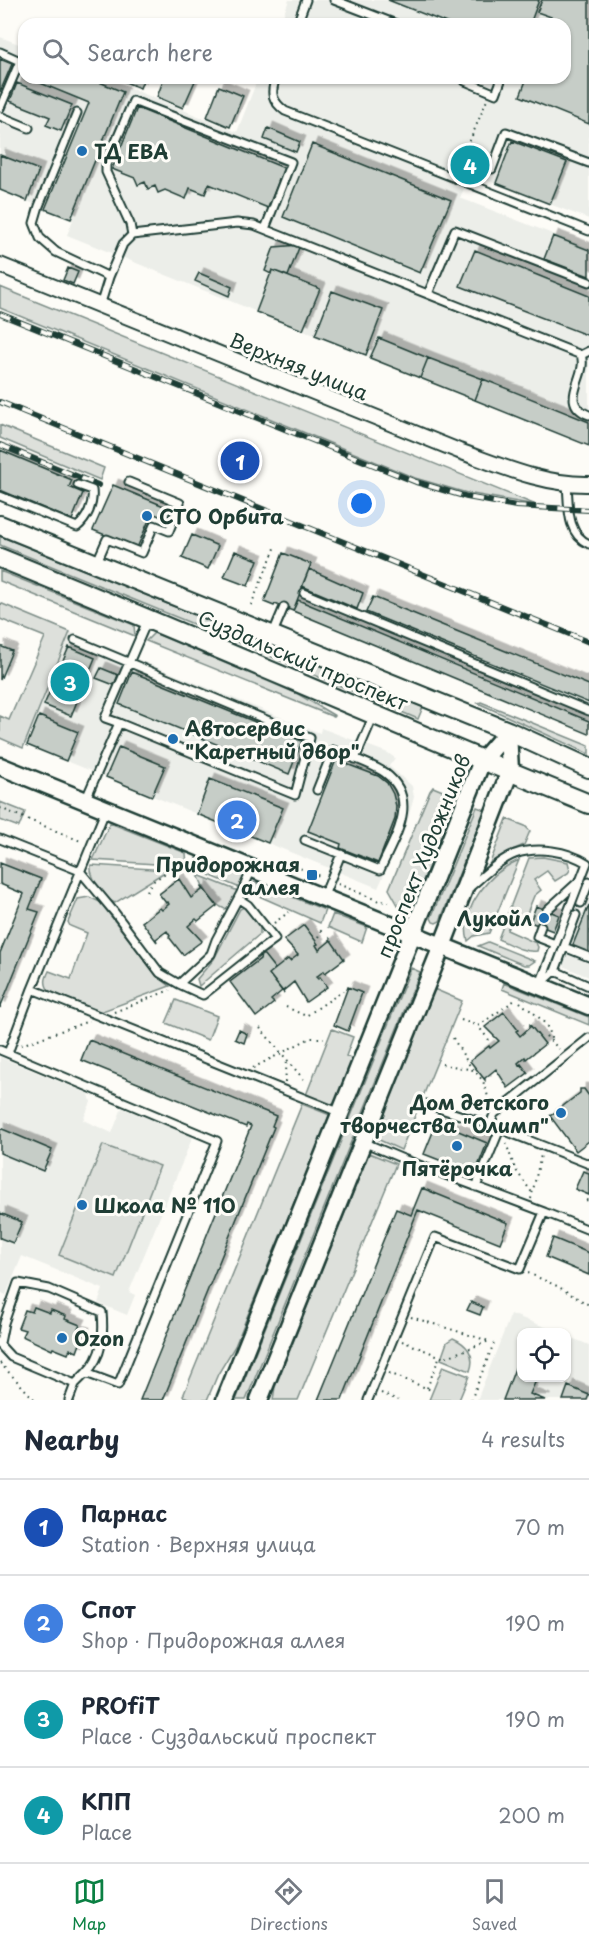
<!DOCTYPE html>
<html lang="en">
<head>
<meta charset="utf-8">
<style>
	:root { --surface:#fff; --page:#f6f6f7; --text:#1f2937; --muted:#747a83; --line:#e0e1e3; --accent:#0b8043 }
	body { margin:0; font-family:"Playpen Sans",sans-serif; background:var(--page); color:var(--text) }
	.controls { position:absolute; right:18px; bottom:18px; display:grid; overflow:hidden; border-radius:12px; box-shadow:0 2px 4px #0004 }
	.controls button { width:54px; height:54px; display:grid; place-items:center; padding:0; border:0; border-bottom:2px solid var(--line); background:var(--surface); color:var(--text); font:30px sans-serif }
	.you { position:absolute; left:362px; top:504px; width:21px; height:21px; margin:-15px; border:4px solid #fff; border-radius:50%; background:#1a73e8; box-shadow:0 0 0 9px #1a73e833 }
	.badge { display:grid; place-items:center; width:39px; height:39px; border-radius:50%; background:var(--accent); color:#fff; font-size:20px; font-weight:700 }
	.pin { position:absolute; translate:-50% -50%; border:3px solid #fff; box-shadow:0 2px 6px #0006 }
	.list { margin:0; padding:0; list-style:none }
	h2 { display:flex; justify-content:space-between; align-items:center; height:78px; margin:0; padding:0 24px; font-size:26px }
	h2 small { font-size:20px; font-weight:400; color:var(--muted) }
	.list li { display:grid; grid-template-columns:39px 1fr auto; gap:18px; align-items:center; box-sizing:border-box; height:96px; padding:0 24px; border-top:2px solid var(--line) }
	.list b { display:block; font-size:22px; white-space:nowrap }
	.list p { margin:0; font-size:20px; white-space:nowrap; color:var(--muted) }
	.list em { font-size:20px; font-style:normal; color:var(--muted) }
	.icon { flex:none; width:33px; height:33px; fill:none; stroke:currentColor; stroke-width:2; stroke-linecap:round; stroke-linejoin:round }
	.map { position:relative; flex:none; width:589px; height:1400px; overflow:hidden }
	.search { position:absolute; background:var(--surface); box-shadow:0 2px 4px #0004; left:18px; right:18px; top:18px; height:66px; display:flex; align-items:center; gap:15px; box-sizing:border-box; padding:0 21px; border-radius:18px; color:var(--muted); font-size:22px }
	.sheet { height:462px; background:var(--surface) }
	nav { display:flex; justify-content:space-around; align-items:center; box-sizing:border-box; height:84px; border-top:2px solid var(--line); background:var(--surface); font-size:16px; color:var(--muted) }
	nav a { display:grid; justify-items:center; gap:3px }
	nav .on { color:var(--accent) }
	.map>svg:first-child { display:block }
	.built { fill:#eceee9 }
	.green { fill:#dde0db; stroke:#7e8e88; stroke-width:1.5 }
	.building { fill:#c6cdc7; stroke:#1f3d34; stroke-width:1.5; filter:url(#shadow) }
	.lines { fill:none; stroke-linecap:round; stroke-linejoin:round }
	.service-casing { stroke:#1f3d34; stroke-width:11 }
	.minor-casing { stroke:#1f3d34; stroke-width:18 }
	.tertiary-casing { stroke:#1f3d34; stroke-width:21 }
	.secondary-casing { stroke:#1f3d34; stroke-width:22 }
	.path { stroke:#1f3d34; stroke-width:2; stroke-dasharray:1.5 4.5; stroke-linecap:butt }
	.service { stroke:#fdfcf7; stroke-width:7 }
	.minor { stroke:#fdfcf7; stroke-width:14 }
	.tertiary { stroke:#fdfcf7; stroke-width:16 }
	.secondary { stroke:#fdfcf7; stroke-width:18 }
	.rail-casing { stroke:#1f3d34; stroke-width:6 }
	.rail { stroke:#fdfcf7; stroke-width:4; stroke-dasharray:11; stroke-linecap:butt }
	.poi-dot { fill:#1f6fb2; stroke:#fdfcf7; stroke-width:2 }
	.labels { text-anchor:middle; dominant-baseline:central; stroke-width:6; stroke-linejoin:round; paint-order:stroke }
	.poi-label { font-size:20px; font-weight:bold; fill:#1f3d34; stroke:#fdfcf7; text-anchor:start }
	.street-label { font-size:20px; fill:#1f3d34; stroke:#fdfcf7 }
</style>
</head>
<body>
<div class="map">
<svg width="589" height="1400" viewBox="0 0 589 1400">
	<defs>
		<filter id="shadow"><feDropShadow dx="5.5" dy="-5.5" stdDeviation="0" flood-color="#0004"/></filter>
	</defs>
	<rect width="100%" height="100%" fill="#fdfcf7"/>
	<filter id="ink" filterUnits="userSpaceOnUse"><feTurbulence type="fractalNoise" baseFrequency=".0167" numOctaves="2"/><feDisplacementMap in="SourceGraphic" scale="12" xChannelSelector="R" yChannelSelector="G"/><feConvolveMatrix kernelMatrix="1 2 1 2 8 2 1 2 1" color-interpolation-filters="sRGB"/></filter>
	<g filter="url(#ink)">
		<!-- built -->
		<path class="built" d="M289,0H589V219L470,174L460,198L589,248V446L67,235L73,220L0,190V37L24,46V78H105L237,132L258,78H565V24H280Z
			M283,553L311,564L309,569L363,593L589,685V734L276,604L274,606L264,602Z
			M70,632L320,733L321,728L388,753L395,758L389,766L412,786L414,797L406,826L378,888L25,744Z
			M589,897V977L563,966Z
			M0,1057L89,1094L91,1102L83,1120L112,1133L122,1108L193,1136L129,1292L135,1295L127,1315L98,1303L103,1289L22,1256L6,1295L0,1292Z
			M511,1314L558,1332H522V1378H566L567,1336L589,1345V1400H477Z"/>
		<!-- green -->
		<path class="green" d="M0,287L536,505L467,493L415,478L0,308Z
			M0,425L104,468L100,480L0,438Z
			M0,536L423,707L418,719L225,637L0,545Z
			M0,571L134,625L135,636L0,581Z
			M0,603L70,632L23,748L0,738V716L9,720L45,637L0,619Z
			M154,633L298,694L335,716L334,717L146,641Z
			M481,702L589,746V754L478,703Z
			M433,787L457,797L416,898L411,906L401,910L389,889L430,791Z
			M0,802L25,812L19,827L0,820Z
			M477,807L485,810L440,921L436,923L433,922L431,918Z
			M507,819L525,826L530,831L524,845L510,851L490,863Z
			M110,823L186,853L187,866L93,860Z
			M196,857L245,877L240,888L197,870Z
			M543,857L568,862L570,870L568,873L555,881L547,871L534,880L541,890L534,896L523,923L512,918L507,930L536,943L538,947L537,951C524,953 510,944 498,939L529,858Z
			M519,860L489,933L474,936L468,941C459,908 490,872 519,860Z
			M91,865L168,870L115,903C104,899 89,876 91,865Z
			M198,875L238,891L230,906L225,909C213,905 202,886 198,875Z
			M255,882L325,910L320,923L250,892L253,883Z
			M89,897L100,902L157,976L170,986L100,1012L49,991C44,983 45,979 49,971L71,979L87,933L70,926L68,922L78,899Z
			M244,907L260,925V934L199,986L197,979L214,959L240,909Z
			M333,914L367,927L362,942L328,927Z
			M488,942L535,961L529,965H524L478,946Z
			M411,968L420,972L246,1400H236Z
			M504,983L589,1017V1025L502,989Z
			M434,989L462,1001L401,1150L375,1138Z
			M176,1000L217,1016L208,1040L166,1023Z
			M332,1029L353,1037L346,1056L353,1059L334,1106L306,1095Z
			M302,1104L330,1115L235,1346L218,1374L207,1400H193L183,1396Z
			M103,1145L160,1166L116,1278L59,1255Z
			M369,1153L396,1164L298,1400H273L275,1387Z
			M453,1338C467,1344 476,1355 470,1371L441,1359L447,1342Z
			M443,1366L469,1376L459,1400H429Z"/>
		<!-- building -->
		<path class="building" d="M388,0H539L530,24H449Z
			M542,0H589V124L520,96L527,78H565V24H548L551,17L537,12Z
			M0,59L12,64L0,92Z
			M28,78H90L123,92L71,219L45,209L89,103Z
			M115,78H144L140,88Z
			M164,78H188L195,81L183,108L157,97Z
			M17,83L72,105L61,131L46,125L50,117L10,101Z
			M219,86L243,96L230,127L207,117Z
			M137,108L284,168L268,208L209,184L205,194L190,188L186,199L165,190L158,193L155,186L148,189L145,182L138,185L135,178L112,169Z
			M268,128L300,142L296,152L264,139Z
			M512,141L567,162L550,204L496,183Z
			M312,144L451,200L420,273L283,217Z
			M0,155L39,170L27,201L0,190Z
			M553,236L589,250V276L544,259Z
			M300,245L288,276L272,270L271,274L265,271L274,247Z
			M475,250L589,296V336L460,286Z
			M68,268L78,272L73,284L63,280Z
			M272,270L320,289L303,330L256,312Z
			M199,273L232,287L229,296L195,281Z
			M332,291L383,310L366,355L315,335Z
			M379,338L428,358L420,378L370,358Z
			M428,358L483,379L475,400L420,378Z
			M483,379L589,422V446L475,400Z
			M0,450L72,480L69,487L83,493L72,520L0,490Z
			M113,485L171,509L167,519L152,513L137,548L93,530Z
			M192,535L218,546L208,569L182,558Z
			M235,551L258,560L248,586L224,577Z
			M283,553L311,564L293,611L275,604L274,606L264,602Z
			M309,569L363,593L357,609L302,586Z
			M373,597L589,685V703L366,612Z
			M298,600L589,721V734L293,611Z
			M0,646L12,651L0,680Z
			M69,647L95,658L71,716L44,705Z
			M101,668L118,675L114,685L96,678Z
			M132,672L302,741L289,774L119,704Z
			M39,716L78,732L66,761L27,745Z
			M119,747L165,766L152,796L106,777Z
			M336,760L378,776L387,783L393,794L396,806L395,819L378,863L340,848L341,844L308,831Z
			M210,779L283,808L268,843L197,814Z
			M0,863L41,879L29,909L39,912L0,1008V953L24,894L0,884Z
			M179,879L191,898L202,890V887L217,906L198,921L196,919L188,926L202,941L183,955L169,937L170,936L167,931L156,939L157,942L142,922L160,908L162,910L169,904L168,902L166,903L159,894Z
			M589,905V954L572,947Z
			M536,906L559,915L553,931L530,922Z
			M304,925L318,944L316,945L319,950L330,941V939L344,959L325,973L324,971L316,977L318,979L320,977L327,987L306,1002L294,982L283,991L284,993L269,974L288,959L290,961L298,955L284,940Z
			M261,955H264L275,969L269,974L282,991L271,1000L274,1003L256,1017L230,982L260,959Z
			M348,987L362,993L348,1031L334,1025Z
			M504,1012L518,1030L516,1031L520,1036L530,1027V1025L545,1044L526,1059L525,1057L518,1063L519,1065L521,1064L528,1073L508,1088L496,1069L485,1078V1080L470,1061L489,1046L490,1048L499,1041L485,1027Z
			M239,1030L247,1034L244,1043L235,1039Z
			M89,1040L276,1116L272,1126L274,1127L163,1400H140L251,1126L247,1124L246,1127L81,1060Z
			M580,1089H584L589,1096V1141L576,1151L550,1116L580,1093Z
			M437,1122L487,1143L475,1174L424,1154Z
			M0,1128L52,1150L43,1171L0,1153Z
			M583,1171L589,1173V1195L575,1189Z
			M422,1188L508,1223L500,1243L418,1210L342,1400H318L396,1209L411,1215Z
			M0,1213L22,1222L13,1243L0,1238Z
			M553,1238L589,1253V1275L546,1257Z
			M471,1302L483,1307L480,1315L467,1310Z
			M34,1307L50,1313L51,1310L66,1316L65,1319L80,1325L77,1331L84,1333L77,1352L70,1349L68,1354L53,1348L52,1350L22,1336L25,1330L18,1328L25,1310L32,1312Z
			M516,1366L522,1368V1378H537L530,1394L545,1400H503Z
			M568,1386L589,1395L587,1400H563Z"/>
		<g class="lines">
			<defs>
				<path id="service" d="M334,0L396,24
					M297,24L306,0
					M0,52L20,61L0,108
					M276,78C270,93 272,101 285,111L589,231
					M466,78L465,81L496,94L502,78
					M77,113L39,206L34,223L40,238L56,252L109,277L100,306
					M0,116L29,128
					M492,169L506,132L589,163
					M132,235L237,223L254,225L581,355L589,351
					M109,277L123,244L132,235L130,224L106,172V165L133,101L291,162L265,229
					M428,294L455,230L589,282
					M581,355C589,376 556,402 589,415
					M567,484C569,506 566,534 589,544
					M0,496L77,527C87,519 94,504 92,490L78,485
					M96,564L107,539L142,553L154,525L169,531L180,503L129,482
					M304,593L589,711
					M273,633L284,607
					M75,640L310,738L295,795L119,723L85,801
					M119,723L105,718L148,619
					M355,759L373,717
					M0,839L80,871L115,913L160,973L179,984L211,954L216,940L242,891L252,869
					M305,840L380,870C394,838 421,800 385,773C373,764 348,756 333,750L317,790
					M470,887C483,876 499,860 515,854C538,846 567,851 587,863L540,984
					M323,898L341,854
					M239,899L248,905L275,939L260,950
					M581,903L589,882
					M547,910L579,881
					M541,926L537,937L555,944
					M564,947L589,957
					M555,971L589,986
					M542,983L555,971L576,915
					M179,984L203,995L256,953
					M32,989L341,1113
					M0,1050L217,1141L118,1385L86,1373L75,1384L69,1400
					M8,1053L32,989L106,809
					M426,1104L490,1125L589,1164
					M490,1125L494,1114L589,1038
					M363,1142L403,1159L544,1212
					M476,1187L500,1129
					M0,1343L4,1323L18,1283L49,1289L102,1312C104,1335 103,1356 86,1373
					M0,1345L11,1357L75,1384
					M368,1400L435,1237L520,1269L544,1212L589,1230"/>
				<path id="minor" d="M0,265L459,451C501,466 544,485 589,484"/>
				<path id="tertiary" d="M0,766L589,1006
					M225,1400L482,761L508,731
					M259,1400L442,946L510,771L508,731"/>
				<path id="secondary" d="M0,525L508,731L589,768
					M0,558C197,638 392,724 589,804"/>
			</defs>
			<!-- service casing -->
			<use href="#service" class="service-casing"/>
			<!-- minor casing -->
			<use href="#minor" class="minor-casing"/>
			<!-- tertiary casing -->
			<use href="#tertiary" class="tertiary-casing"/>
			<!-- secondary casing -->
			<use href="#secondary" class="secondary-casing"/>
			<!-- path -->
			<path class="path" d="M458,169L487,100
				M251,605L276,546
				M0,808L83,842
				M289,864L322,877
				M338,884L379,901L389,902
				M147,891L152,882L173,868
				M274,923L289,912
				M318,937L323,927
				M520,1002C532,1013 552,1023 551,1041
				M286,1007L306,1016L343,991
				M114,1012L170,990
				M461,1020L478,1026
				M260,1028L306,1082
				M546,1036L559,1049
				M453,1038L468,1063L483,1081L491,1106
				M489,1040L478,1026L515,1000
				M21,1045L89,1021
				M442,1064L473,1070
				M253,1068L310,1038H324
				M285,1082L287,1061
				M506,1143L515,1169L533,1194
				M531,1199L541,1155
				M586,1200L589,1201
				M528,1273L557,1286L589,1305
				M411,1317L489,1341
				M402,1341L444,1358L489,1341
				M0,1363L35,1400
				M389,1373L431,1390
				M427,1388L439,1358
				M381,1393L398,1400
				M471,1400L494,1343"/>
			<!-- service -->
			<use href="#service" class="service"/>
			<!-- minor -->
			<use href="#minor" class="minor"/>
			<!-- tertiary -->
			<use href="#tertiary" class="tertiary"/>
			<!-- secondary -->
			<use href="#secondary" class="secondary"/>
			<defs>
				<path id="rail" d="M0,314L416,482L467,497L516,506L589,510
					M0,402L589,642
					M0,445L98,485"/>
			</defs>
			<!-- rail casing -->
			<use href="#rail" class="rail-casing"/>
			<!-- rail -->
			<use href="#rail" class="rail"/>
		</g>
	</g>
	<!-- markers -->
	<g class="poi-dot">
		<circle cx="82" cy="151" r="6"/>
		<circle cx="147" cy="516" r="6"/>
		<circle cx="173" cy="739" r="6"/>
		<rect x="306" y="869" width="12" height="12" rx="3"/>
		<circle cx="544" cy="918" r="6"/>
		<circle cx="561" cy="1113" r="6"/>
		<circle cx="457" cy="1146" r="6"/>
		<circle cx="82" cy="1205" r="6"/>
		<circle cx="62" cy="1338" r="6"/>
	</g>
	<g class="labels">
		<!-- poi labels -->
		<g class="poi-label">
			<text x="94" y="151">ТД ЕВА</text>
			<text x="159" y="516">СТО Орбита</text>
			<text x="185" y="728">Автосервис<tspan x="185" dy="23">"Каретный двор"</tspan></text>
			<text x="300" y="864" text-anchor="end">Придорожная<tspan x="300" dy="23">аллея</tspan></text>
			<text x="532" y="918" text-anchor="end">Лукойл</text>
			<text x="549" y="1102" text-anchor="end">Дом детского<tspan x="549" dy="23">творчества "Олимп"</tspan></text>
			<text x="457" y="1168" text-anchor="middle">Пятёрочка</text>
			<text x="94" y="1205">Школа № 110</text>
			<text x="74" y="1338">Ozon</text>
		</g>
		<!-- street labels -->
		<g class="street-label">
			<text transform="translate(299 366) rotate(22)">Верхняя улица</text>
			<text transform="translate(303 660) rotate(23)">Суздальский проспект</text>
			<text transform="translate(423 856) rotate(-68)">проспект Художников</text>
		</g>
	</g>
</svg>
<div class="controls">
<button><svg class="icon" aria-label="locate" viewBox="0 0 24 24"><circle cx="12" cy="12" r="6"/><path d="M12 2v4M12 18v4M2 12h4M18 12h4"/></svg></button>
</div>
<div class="you"></div>
<div class="pin badge" style="left:240px;top:461px;background:#1a4fb4">1</div>
<div class="pin badge" style="left:237px;top:820px;background:#3f7fe0">2</div>
<div class="pin badge" style="left:70px;top:682px;background:#0f9aa8">3</div>
<div class="pin badge" style="left:470px;top:165px;background:#0f9aa8">4</div>
<div class="search"><svg class="icon" aria-label="search" viewBox="0 0 24 24"><circle cx="10" cy="10" r="6"/><path d="M15 15l6 6"/></svg>Search here</div>
</div>
<section class="sheet">
<h2>Nearby<small>4 results</small></h2>
<ul class="list">
<li><span class="badge" style="background:#1a4fb4">1</span><div><b>Парнас</b><p>Station · Верхняя улица</p></div><em>70 m</em></li>
<li><span class="badge" style="background:#3f7fe0">2</span><div><b>Спот</b><p>Shop · Придорожная аллея</p></div><em>190 m</em></li>
<li><span class="badge" style="background:#0f9aa8">3</span><div><b>PROfiT</b><p>Place · Суздальский проспект</p></div><em>190 m</em></li>
<li><span class="badge" style="background:#0f9aa8">4</span><div><b>КПП</b><p>Place</p></div><em>200 m</em></li>
</ul>
</section>
<nav>
<a class="on"><svg class="icon" aria-label="map" viewBox="0 0 24 24"><path d="M3 6l6-2 6 2 6-2v14l-6 2-6-2-6 2zM9 4v14M15 6v14"/></svg>Map</a>
<a><svg class="icon" aria-label="directions" viewBox="0 0 24 24"><path d="M12 3l9 9-9 9-9-9zM9 14v-3h6M13 9l2 2-2 2"/></svg>Directions</a>
<a><svg class="icon" aria-label="saved" viewBox="0 0 24 24"><path d="M7 4h10v16l-5-4-5 4z"/></svg>Saved</a>
</nav>
</body>
</html>
